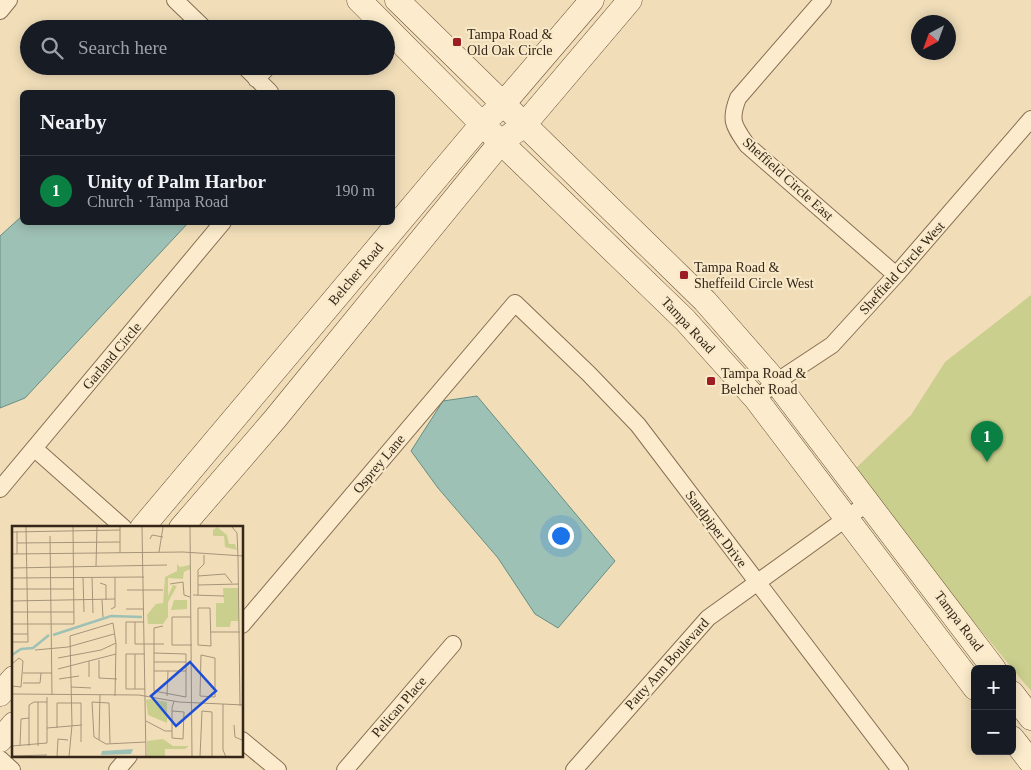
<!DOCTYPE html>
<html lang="en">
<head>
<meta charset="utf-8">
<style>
	:root { --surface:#171b24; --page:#20242c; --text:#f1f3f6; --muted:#9ea1a6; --line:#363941; --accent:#0b8043 }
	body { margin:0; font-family:Georgia,serif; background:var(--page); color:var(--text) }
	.controls { position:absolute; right:15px; bottom:15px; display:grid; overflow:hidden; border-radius:8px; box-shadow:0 2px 12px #0003 }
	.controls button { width:45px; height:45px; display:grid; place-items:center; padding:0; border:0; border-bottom:1px solid var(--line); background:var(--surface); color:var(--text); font:25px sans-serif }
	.compass { position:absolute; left:911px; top:15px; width:45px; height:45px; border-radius:50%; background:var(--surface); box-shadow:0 2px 12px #0003; rotate:221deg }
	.you { position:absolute; left:560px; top:535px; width:18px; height:18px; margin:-12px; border:4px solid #fff; border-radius:50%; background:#1a73e8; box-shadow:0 0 0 8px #1a73e833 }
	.badge { display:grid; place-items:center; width:32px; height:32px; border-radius:50%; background:var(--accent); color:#fff; font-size:16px; font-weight:700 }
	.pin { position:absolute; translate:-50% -41px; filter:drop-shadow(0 1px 2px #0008) }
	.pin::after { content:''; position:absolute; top:26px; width:18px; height:15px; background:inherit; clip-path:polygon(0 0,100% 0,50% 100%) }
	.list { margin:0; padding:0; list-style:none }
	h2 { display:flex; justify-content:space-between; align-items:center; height:65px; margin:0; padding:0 20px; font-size:21px }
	h2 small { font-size:16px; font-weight:400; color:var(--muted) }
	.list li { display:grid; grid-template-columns:32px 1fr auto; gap:15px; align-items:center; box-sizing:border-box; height:70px; padding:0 20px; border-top:1px solid var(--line) }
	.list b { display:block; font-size:19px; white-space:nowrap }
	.list p { margin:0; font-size:16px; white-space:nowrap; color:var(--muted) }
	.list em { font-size:16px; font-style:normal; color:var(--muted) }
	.icon { flex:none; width:28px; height:28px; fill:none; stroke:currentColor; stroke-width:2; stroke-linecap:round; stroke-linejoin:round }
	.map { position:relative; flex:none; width:1031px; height:770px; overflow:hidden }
	.search { position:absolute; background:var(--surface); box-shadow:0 2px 12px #0003; left:20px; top:20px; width:375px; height:55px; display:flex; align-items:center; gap:12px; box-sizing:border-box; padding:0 18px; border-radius:28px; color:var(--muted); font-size:19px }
	.panel { position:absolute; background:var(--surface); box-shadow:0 2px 12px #0003; left:20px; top:90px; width:375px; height:135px; border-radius:8px }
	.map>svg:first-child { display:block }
	.green { fill:#cacf8d }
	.water { fill:#9ec1b5; stroke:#668e83 }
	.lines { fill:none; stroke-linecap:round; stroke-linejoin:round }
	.minor-casing { stroke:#886d53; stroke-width:18 }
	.secondary-casing { stroke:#6a4e36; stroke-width:25 }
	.minor { stroke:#fceccd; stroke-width:16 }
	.secondary { stroke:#fceccd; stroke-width:24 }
	.poi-dot { fill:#9c1e24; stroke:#f8e9c9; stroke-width:2 }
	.labels { text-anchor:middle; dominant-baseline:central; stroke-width:4; stroke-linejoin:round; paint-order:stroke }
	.poi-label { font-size:14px; fill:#362619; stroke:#f8e9c9; text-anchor:start }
	.street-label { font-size:14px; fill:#362619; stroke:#f8e9c9 }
	.inset-river { fill:none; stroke:#9ec1b5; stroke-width:2.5 }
	.inset-road { fill:none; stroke:#a69479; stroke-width:1 }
	.view { fill:#1d4ed8; fill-opacity:0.15; stroke:#1d4ed8; stroke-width:2.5 }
	.inset-edge { fill:none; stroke:#362619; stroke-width:2.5 }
</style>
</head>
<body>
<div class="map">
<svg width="1031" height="770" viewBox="0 0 1031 770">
	<rect width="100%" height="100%" fill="#f1deb9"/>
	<!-- green -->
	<path class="green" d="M1031,295V691L939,580L855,469L911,415L945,362Z"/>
	<!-- water -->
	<path class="water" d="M22,216V222L188,223L25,398L0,408V236Z
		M477,396L615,561L558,628L535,614L498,558L438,488L411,451L443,401Z"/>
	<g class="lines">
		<defs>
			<path id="minor" d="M175,0L205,29
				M823,0L738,98C729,121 734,126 747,145L896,275
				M0,11L9,0
				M244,66L270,92
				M256,79L269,66
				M756,399L776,382L832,345L896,275L1031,119
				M35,449L124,528
				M0,489L223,222
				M242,625L515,303L589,374L638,425L900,770
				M242,740L278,770
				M0,759L12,770
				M117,770L129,756
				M345,770L453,644
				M574,770L708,618L869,502"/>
			<path id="secondary" d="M359,0L482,124L685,320L756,399L975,688
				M397,0L705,301L776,382L994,669
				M142,528L482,124L503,104L592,0
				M181,528L275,419L501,142L524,125L630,0
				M1012,693L1031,718
				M0,694L14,678
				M1012,738L1031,762
				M0,740L14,724"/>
		</defs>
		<!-- minor casing -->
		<use href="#minor" class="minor-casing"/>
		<!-- secondary casing -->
		<use href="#secondary" class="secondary-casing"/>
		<!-- minor -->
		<use href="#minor" class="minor"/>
		<!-- secondary -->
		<use href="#secondary" class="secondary"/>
	</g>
	<!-- markers -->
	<g class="poi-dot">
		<rect x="452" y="37" width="10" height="10" rx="2.5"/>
		<rect x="679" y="270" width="10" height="10" rx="2.5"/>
		<rect x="706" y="376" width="10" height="10" rx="2.5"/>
	</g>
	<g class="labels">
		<!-- poi labels -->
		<g class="poi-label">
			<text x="467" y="34">Tampa Road &amp;<tspan x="467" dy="16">Old Oak Circle</tspan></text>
			<text x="694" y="267">Tampa Road &amp;<tspan x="694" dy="16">Sheffeild Circle West</tspan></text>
			<text x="721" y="373">Tampa Road &amp;<tspan x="721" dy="16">Belcher Road</tspan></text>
		</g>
		<!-- street labels -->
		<g class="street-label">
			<text transform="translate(788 179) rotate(42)">Sheffield Circle East</text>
			<text transform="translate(902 268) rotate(-48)">Sheffield Circle West</text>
			<text transform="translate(356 274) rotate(-50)">Belcher Road</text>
			<text transform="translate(688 325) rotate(47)">Tampa Road</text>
			<text transform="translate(112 356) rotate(-50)">Garland Circle</text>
			<text transform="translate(379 464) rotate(-50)">Osprey Lane</text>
			<text transform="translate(716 529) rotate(53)">Sandpiper Drive</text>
			<text transform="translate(959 621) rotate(53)">Tampa Road</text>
			<text transform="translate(667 664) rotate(-48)">Patty Ann Boulevard</text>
			<text transform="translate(399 707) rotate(-49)">Pelican Place</text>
		</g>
	</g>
	<!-- overview -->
	<g transform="translate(12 526)">
		<rect width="231" height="231" fill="#f1deb9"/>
		<path d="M205,1L215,9L217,18H223L225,24L213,21L212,10H201V4ZM165,38L168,41L178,39V43L172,46L171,53L156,52V70L161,59L165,60L156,76V91L151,98H136L135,89L144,78L151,77L153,51L165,45ZM211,62H227V95H219L218,101H204V77H212ZM162,74H175V83L159,84ZM138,173L155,176V197L136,189L134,174ZM151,213L161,220H177L173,223H153V231H135V215Z" fill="#cacf8d"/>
		<path d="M121,223L119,228L89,229L90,225Z" fill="#9ec1b5"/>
		<path class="inset-river" d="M41,109L99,90L130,91M0,129L9,123L21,122L37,109"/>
		<path class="inset-road" d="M108,1V27M130,1L134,231M178,1L180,231M220,1L225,7L226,31L228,180M5,5V28M0,6L108,4M38,10L40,169M138,13L140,9L151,11M5,17L108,16M147,26L151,1M0,28L171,26L232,30M84,40L85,1M0,42L155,39M186,50L213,48L220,57M71,51L72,86M80,51L81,87M0,52L132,51M88,57L94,59V74M158,58L171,56L172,69L178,71M186,59L227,58M0,63H62M115,64H151M181,69L212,70M186,69V44L192,38V29M90,74L91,91M0,75L103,73M186,82H198L199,120L186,119ZM99,83L103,81V51M114,83H132M0,86H62M179,91H160V119H180M123,96V118H152M0,98H62L61,1M199,106H228M0,108H16M0,116H16L14,1M114,118V96H132M23,124L56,121L102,108M142,127L174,128V171L142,165V102L151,100M123,128V163M133,128H114V163H133M189,129L203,132V171L188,170ZM46,132L89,124L104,117M87,134V152L105,153M77,135V151M142,136H174M0,138L7,132L11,135L9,161L0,160V138M46,143L104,128M142,145H174M11,147H40M47,153L67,150M11,157H28L29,147M59,161L79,162M0,168L127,169L167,176L232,179M155,170L156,145M26,176V220M211,178V224L214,231M160,185L172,186L171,213L160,212V182L162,175M134,195L153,205H160M222,199L223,211L232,215M35,202L70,199M45,202V177H69V216M87,214L88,169M98,217L97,177L80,176L82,211L94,218L134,216M0,220L35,217V171M8,220L9,193L17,192M17,220V179L22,176H35M1,230L35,229M45,231L46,213L56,214M57,231L60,199L58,110L101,97L104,118L103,170M188,231L190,185L200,186V231"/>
		<path class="view" d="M178,136L204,165L164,200L139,170Z"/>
		<rect width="231" height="231" class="inset-edge"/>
	</g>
</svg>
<div class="controls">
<button>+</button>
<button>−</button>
</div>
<svg class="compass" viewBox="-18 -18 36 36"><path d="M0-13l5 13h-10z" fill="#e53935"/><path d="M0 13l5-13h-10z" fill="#9ea1a6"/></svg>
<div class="you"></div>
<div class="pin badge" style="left:987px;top:462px">1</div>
<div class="search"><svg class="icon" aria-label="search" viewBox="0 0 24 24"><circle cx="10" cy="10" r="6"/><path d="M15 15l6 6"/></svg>Search here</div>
<section class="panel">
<h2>Nearby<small></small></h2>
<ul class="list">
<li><span class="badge">1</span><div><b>Unity of Palm Harbor</b><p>Church · Tampa Road</p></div><em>190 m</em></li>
</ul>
</section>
</div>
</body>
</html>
